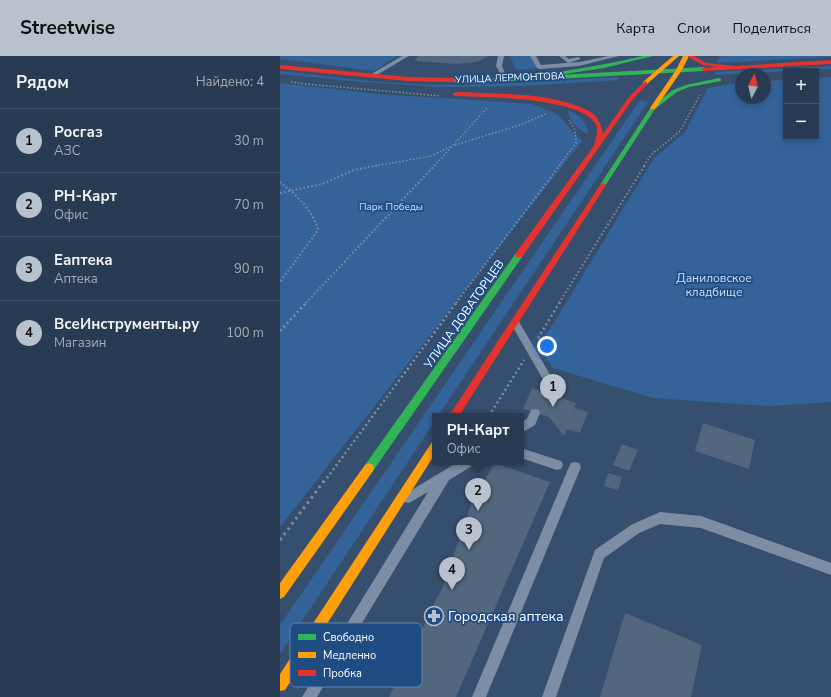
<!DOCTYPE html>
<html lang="ru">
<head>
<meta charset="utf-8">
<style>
	:root { --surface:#293b52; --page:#35465c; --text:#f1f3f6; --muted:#a5adb8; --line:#455569; --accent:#b9c1cc }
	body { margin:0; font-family:"Nunito Sans",sans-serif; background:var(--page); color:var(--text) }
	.controls { position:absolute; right:12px; top:12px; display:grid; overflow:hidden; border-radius:0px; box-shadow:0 2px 6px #0003 }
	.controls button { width:36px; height:36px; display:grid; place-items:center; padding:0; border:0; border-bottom:1px solid var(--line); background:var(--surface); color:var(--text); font:20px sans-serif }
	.compass { position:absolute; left:455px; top:12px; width:36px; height:36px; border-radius:50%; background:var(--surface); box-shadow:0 2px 6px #0003; rotate:7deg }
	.you { position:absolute; left:267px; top:290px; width:14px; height:14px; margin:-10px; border:3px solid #fff; border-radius:50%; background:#1a73e8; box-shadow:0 0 0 6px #1a73e833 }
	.badge { display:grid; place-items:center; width:26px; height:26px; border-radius:50%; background:var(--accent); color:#111; font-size:13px; font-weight:700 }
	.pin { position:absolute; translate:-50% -33px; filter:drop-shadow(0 1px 2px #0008) }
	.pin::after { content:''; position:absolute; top:21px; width:14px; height:12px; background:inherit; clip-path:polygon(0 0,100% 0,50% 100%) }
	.popup { position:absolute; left:152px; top:357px; width:92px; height:52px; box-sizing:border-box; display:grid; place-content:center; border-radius:0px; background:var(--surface); filter:drop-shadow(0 1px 3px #0005); font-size:13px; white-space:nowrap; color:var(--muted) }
	.popup b { font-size:15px; color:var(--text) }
	.popup::after { content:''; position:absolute; left:50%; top:100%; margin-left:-8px; border:8px solid transparent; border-top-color:var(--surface) }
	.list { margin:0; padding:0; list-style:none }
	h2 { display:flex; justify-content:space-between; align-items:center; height:52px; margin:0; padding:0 16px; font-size:17px }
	h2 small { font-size:13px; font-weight:400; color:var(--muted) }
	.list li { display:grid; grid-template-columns:26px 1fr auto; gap:12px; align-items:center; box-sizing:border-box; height:64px; padding:0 16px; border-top:1px solid var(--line) }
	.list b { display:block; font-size:15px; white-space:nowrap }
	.list p { margin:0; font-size:13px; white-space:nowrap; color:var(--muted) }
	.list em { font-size:13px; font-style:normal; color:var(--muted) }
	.map { position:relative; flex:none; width:551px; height:641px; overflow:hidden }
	header { display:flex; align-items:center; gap:24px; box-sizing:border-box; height:56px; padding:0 20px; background:var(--accent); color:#111 }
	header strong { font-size:19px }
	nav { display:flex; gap:22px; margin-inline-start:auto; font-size:14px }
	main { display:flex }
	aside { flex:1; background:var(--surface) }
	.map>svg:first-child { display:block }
	.green { fill:#34639a }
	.building { fill:#52667e }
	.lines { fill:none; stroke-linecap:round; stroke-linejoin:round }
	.path-far3 { stroke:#7d8ea4; stroke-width:1.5; stroke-dasharray:1.5 2; stroke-linecap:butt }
	.path-far2 { stroke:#7d8ea4; stroke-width:2; stroke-dasharray:1.5 2.5; stroke-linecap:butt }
	.path-far1 { stroke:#7d8ea4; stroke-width:2.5; stroke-dasharray:2 3; stroke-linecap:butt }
	.path { stroke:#7d8ea4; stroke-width:3; stroke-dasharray:2.5 4; stroke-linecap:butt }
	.lane { fill:#7d8ea4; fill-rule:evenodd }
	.fast { fill:#30b455; fill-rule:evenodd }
	.slow { fill:#ff9f0a; fill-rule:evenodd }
	.jam { fill:#e5322d; fill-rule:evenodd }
	.labels { text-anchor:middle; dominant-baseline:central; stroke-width:3.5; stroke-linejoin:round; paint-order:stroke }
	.far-street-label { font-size:10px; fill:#fff; stroke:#204c84 }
	.far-park-label { font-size:10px; fill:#cce0f7; stroke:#204c84 }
	.park-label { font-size:12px; fill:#cce0f7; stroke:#204c84 }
	.street-label { font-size:12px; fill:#fff; stroke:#204c84 }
	.near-poi-label { font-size:14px; fill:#fff; stroke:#204c84; text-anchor:start }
	.key { fill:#204c84; stroke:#6382a9; stroke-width:1 }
	.key-label { font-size:11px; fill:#fff }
</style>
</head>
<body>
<header>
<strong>Streetwise</strong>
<nav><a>Карта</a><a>Слои</a><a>Поделиться</a></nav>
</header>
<main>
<aside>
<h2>Рядом<small>Найдено: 4</small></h2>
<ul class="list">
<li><span class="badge">1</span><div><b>Росгаз</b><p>АЗС</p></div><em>30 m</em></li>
<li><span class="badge">2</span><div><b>РН-Карт</b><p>Офис</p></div><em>70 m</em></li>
<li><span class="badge">3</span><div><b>Еаптека</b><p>Аптека</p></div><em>90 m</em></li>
<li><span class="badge">4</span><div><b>ВсеИнструменты.ру</b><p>Магазин</p></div><em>100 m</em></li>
</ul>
</aside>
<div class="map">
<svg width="551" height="641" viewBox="0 0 551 641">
	<rect width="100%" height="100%" fill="#374f6e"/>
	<!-- green -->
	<path class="green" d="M0,0H117L94,15L0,3Z
		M230,0H250L257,12L236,14Z
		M440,0H551V1L436,7Z
		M551,10V13L436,19L434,16Z
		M0,15C53,21 107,28 160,29C219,29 278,24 337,21L339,24L244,30L159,31L83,26L0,18Z
		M551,21V346L489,350L373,342L273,312L259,291L374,102L405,76L428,32L461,26V42H485V25L506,24V81H536V22Z
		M0,27L98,38L252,48L277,58L302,85L0,471Z
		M360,44L368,46L158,360H155V365L0,598V569Z
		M289,54C300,60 307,65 308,78C299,74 287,64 289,54Z"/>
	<!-- building -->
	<path class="building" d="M138,0H209L197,6L176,8L135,5Z
		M252,332L296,347L292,360L295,352L308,356L300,377L287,373L284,380L269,361L243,353Z
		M423,367L475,384L469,413L415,395Z
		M342,388L358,394L349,415L333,409Z
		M215,407L270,426L176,641H109L163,530L193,443Z
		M328,417L342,421L338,434L324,430Z
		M345,557L422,589L411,641H320Z"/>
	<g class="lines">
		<!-- path-far3 -->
		<path class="path-far3" d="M11,26L26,28
			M25,28L161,40
			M175,89L240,69L266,58
			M95,110L151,100L170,91
			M154,110L208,51
			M279,110L296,87L295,74L289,64
			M364,110L371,99L400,75L420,39"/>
		<!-- path-far2 -->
		<path class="path-far2" d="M0,126C15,138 33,154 38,174L0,226
			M0,137L42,128L74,114L99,109
			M26,247L155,109
			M176,247L280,109
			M279,247L365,109"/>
		<!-- path-far1 -->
		<path class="path-far1" d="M0,275L27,246
			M258,282L280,246
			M209,360L244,304
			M47,422L177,246"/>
		<!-- path -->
		<path class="path" d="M0,484L47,421"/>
		<!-- lane -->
		<path class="lane" d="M122,0H129L93,21L88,20Z
			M218,0H224L222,10L225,17L243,22V24L221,19L216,10Z
			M250,0H256L261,9L299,6L328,0H339L299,10L259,13L257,12Z
			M279,0H285L289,3L298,1L301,3L288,7Z
			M235,263L238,264L275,327L269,340L265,341L261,340L260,337L265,327L230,266Z
			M255,353L259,354L260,357L255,369L241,377V366L247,363L251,354Z
			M241,392L281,405L283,409L281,413L277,414L241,402Z
			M178,406H194L192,410L169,424L37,641H22L148,436L129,447L125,446L123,442L125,438Z
			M295,406L299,407L301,411L206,641H192L289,411L291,407Z
			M380,456L421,460L551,507V519L421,472L380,468L359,477L324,502L276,641H262L315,494L351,469Z"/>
		<!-- fast -->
		<path class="fast" d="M363,0H373L324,12L278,19L424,11L427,13L424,15L198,27L173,26L170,24L173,22C237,25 300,14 363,0Z
			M439,22L441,23V25L409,31L397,36L375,53L325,130H321L320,129L371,51L393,34L406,29Z
			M239,196L242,197V201L93,415L89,417L85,415L84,412L85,409L236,197Z"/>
		<!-- slow -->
		<path class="slow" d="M393,0H399L367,28H363V26Z
			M403,0H409L402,14L375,53H371L370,52L396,14Z
			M155,385V398L5,634L0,635V618L152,386Z
			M89,407L93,409L94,412L93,415L4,541L0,543V527L85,409Z"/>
		<!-- jam -->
		<path class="jam" d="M407,0H414L426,7L456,10L551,4V8L424,15L422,14V12L437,11L423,9Z
			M0,9L128,21L173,22L176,24L173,26L128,25L0,13Z
			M365,25L367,26V28L353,43L242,201H236V197L313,91C316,84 319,74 315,67C298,41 205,41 175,40L173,39V37C182,35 192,37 201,37C234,38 279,39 309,55C317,60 322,68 323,78L349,41Z
			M323,127L326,129L179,360H169L320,129Z"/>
	</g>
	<!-- icons -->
	<defs>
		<symbol id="pharmacy-ring" viewBox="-11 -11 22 22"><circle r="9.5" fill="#204c84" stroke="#b9c1cc" stroke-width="1.5"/><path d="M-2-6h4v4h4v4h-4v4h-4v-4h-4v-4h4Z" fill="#b9c1cc"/></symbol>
	</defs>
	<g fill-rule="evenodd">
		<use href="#pharmacy-ring" x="143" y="549" width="22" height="22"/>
	</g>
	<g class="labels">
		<!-- far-street labels -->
		<g class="far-street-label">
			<text transform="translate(230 22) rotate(-2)">УЛИЦА ЛЕРМОНТОВА</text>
		</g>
		<!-- far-park labels -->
		<g class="far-park-label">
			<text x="111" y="151">Парк Победы</text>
		</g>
		<!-- park labels -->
		<g class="park-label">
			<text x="434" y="222">Даниловское<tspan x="434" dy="14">кладбище</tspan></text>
		</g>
		<!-- street labels -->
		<g class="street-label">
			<text transform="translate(184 258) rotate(-55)">УЛИЦА ДОВАТОРЦЕВ</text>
		</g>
		<!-- near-poi labels -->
		<g class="near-poi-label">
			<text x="168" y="560">Городская аптека</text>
		</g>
	</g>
	<!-- legend -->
	<rect x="10" y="567" width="132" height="64" rx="6" class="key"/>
	<rect x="18" y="578" width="18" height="6" fill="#30b455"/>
	<rect x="18" y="596" width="18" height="6" fill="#ff9f0a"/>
	<rect x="18" y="614" width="18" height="6" fill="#e5322d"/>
	<g class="key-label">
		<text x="43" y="585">Свободно</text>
		<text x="43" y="603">Медленно</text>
		<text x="43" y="621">Пробка</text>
	</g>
</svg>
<div class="controls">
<button>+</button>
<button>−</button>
</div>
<svg class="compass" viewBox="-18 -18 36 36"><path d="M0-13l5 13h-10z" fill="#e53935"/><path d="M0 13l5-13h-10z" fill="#a5adb8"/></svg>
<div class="you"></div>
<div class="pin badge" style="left:273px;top:351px">1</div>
<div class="pin badge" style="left:198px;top:455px">2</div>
<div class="popup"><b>РН-Карт</b>Офис</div>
<div class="pin badge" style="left:189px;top:494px">3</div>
<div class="pin badge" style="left:172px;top:534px">4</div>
</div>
</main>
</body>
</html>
